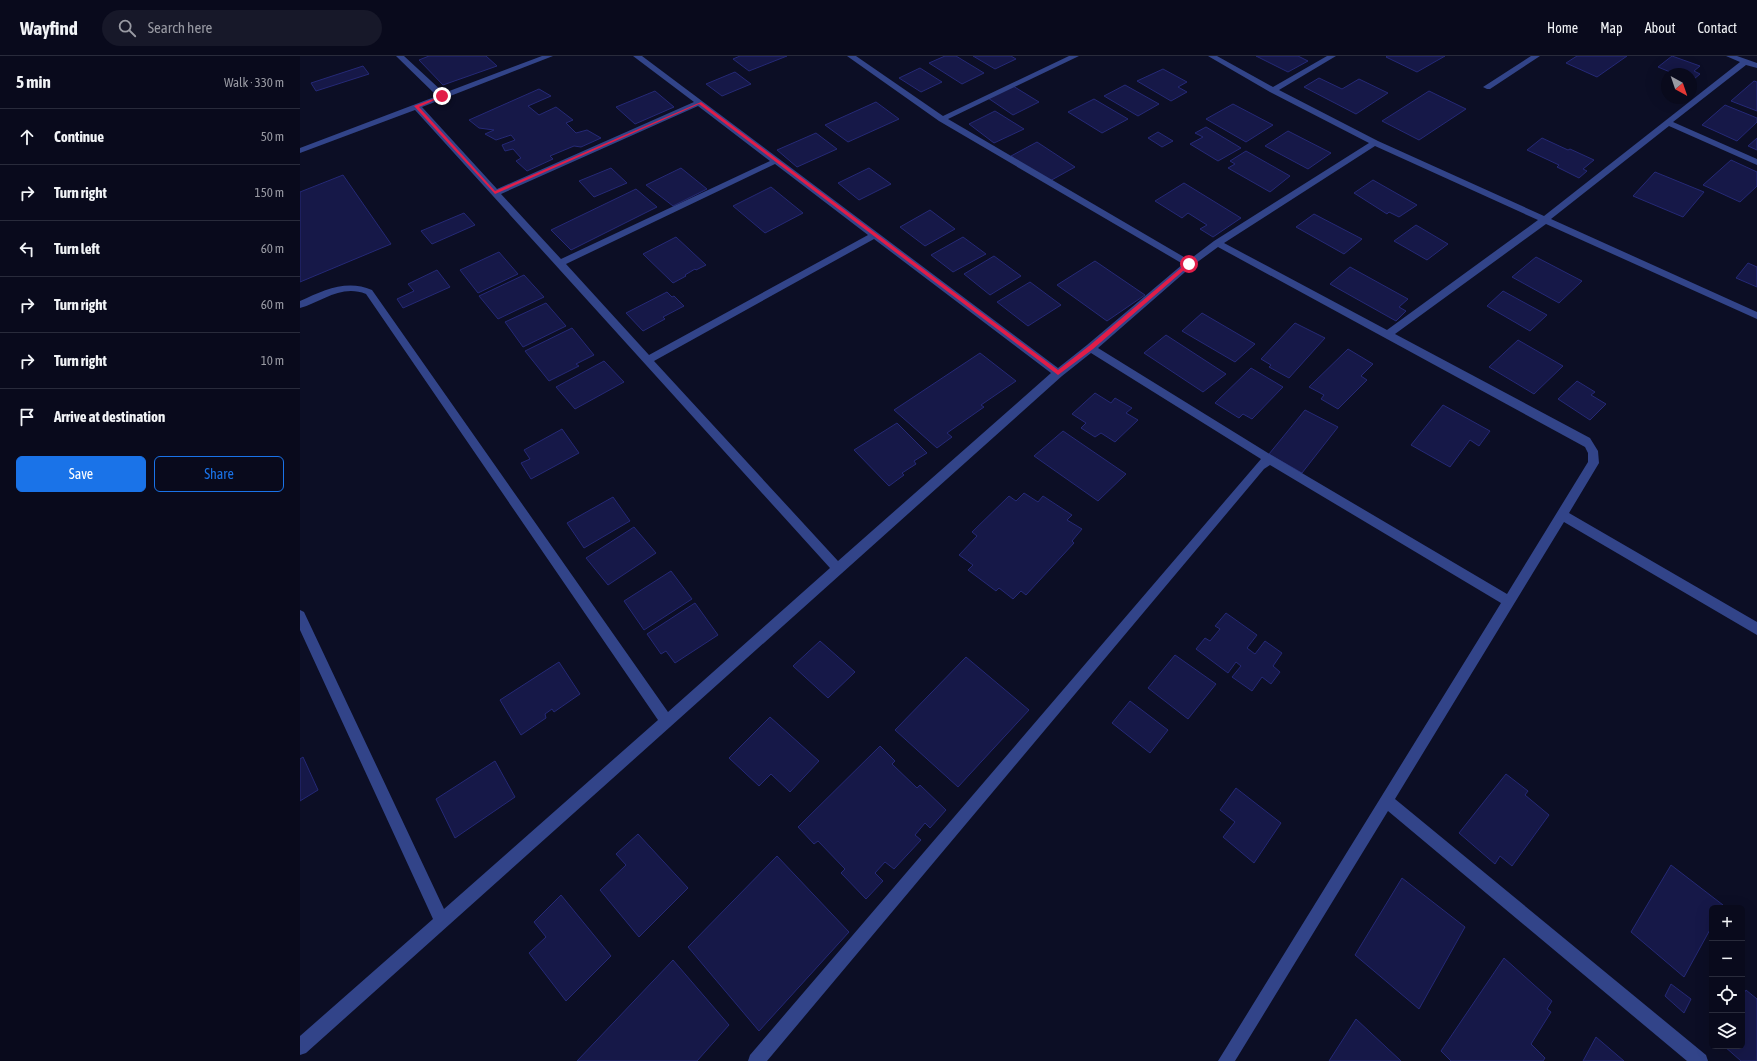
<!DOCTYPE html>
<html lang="en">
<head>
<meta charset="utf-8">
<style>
	:root { --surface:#090a1c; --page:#171829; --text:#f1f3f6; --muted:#999aa3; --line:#292b3b; --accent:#1a73e8 }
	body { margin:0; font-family:"Asap Condensed",sans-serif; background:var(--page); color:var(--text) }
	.controls { position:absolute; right:12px; bottom:12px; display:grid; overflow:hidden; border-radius:6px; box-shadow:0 4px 16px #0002 }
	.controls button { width:36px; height:36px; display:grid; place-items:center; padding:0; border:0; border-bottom:1px solid var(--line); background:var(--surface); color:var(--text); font:20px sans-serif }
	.compass { position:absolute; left:1361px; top:12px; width:36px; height:36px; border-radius:50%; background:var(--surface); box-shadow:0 4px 16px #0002; rotate:140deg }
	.stop { position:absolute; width:12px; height:12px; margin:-9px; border:3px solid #e11d48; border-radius:50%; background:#fff }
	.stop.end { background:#e11d48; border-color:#fff; box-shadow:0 1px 4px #0008 }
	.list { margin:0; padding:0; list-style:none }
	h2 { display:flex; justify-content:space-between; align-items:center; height:52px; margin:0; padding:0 16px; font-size:17px }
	h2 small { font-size:13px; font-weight:400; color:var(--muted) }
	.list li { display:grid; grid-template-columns:26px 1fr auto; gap:12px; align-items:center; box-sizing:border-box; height:56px; padding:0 16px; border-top:1px solid var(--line) }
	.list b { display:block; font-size:15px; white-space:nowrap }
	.list em { font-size:13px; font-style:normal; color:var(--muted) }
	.actions { display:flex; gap:8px; padding:12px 16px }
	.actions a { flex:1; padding:9px 0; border:1px solid var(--accent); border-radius:6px; text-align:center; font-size:14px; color:var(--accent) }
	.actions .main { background:var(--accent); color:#fff }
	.icon { flex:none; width:22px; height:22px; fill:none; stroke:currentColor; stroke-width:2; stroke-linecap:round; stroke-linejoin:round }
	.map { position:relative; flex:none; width:1457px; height:1005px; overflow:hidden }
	header { display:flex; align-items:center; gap:24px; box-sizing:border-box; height:56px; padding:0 20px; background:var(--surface); border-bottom:1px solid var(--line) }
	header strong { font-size:19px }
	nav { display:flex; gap:22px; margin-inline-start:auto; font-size:14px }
	.search { width:280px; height:36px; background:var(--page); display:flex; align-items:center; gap:10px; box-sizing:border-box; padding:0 14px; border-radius:22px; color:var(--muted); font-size:15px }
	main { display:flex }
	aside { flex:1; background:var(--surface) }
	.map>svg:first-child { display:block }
	.building { fill:#161848; stroke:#252976 }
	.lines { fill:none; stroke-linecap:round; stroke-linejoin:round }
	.minor { fill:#324489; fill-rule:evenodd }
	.route { fill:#e11d48 }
</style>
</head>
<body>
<header>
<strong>Wayfind</strong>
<div class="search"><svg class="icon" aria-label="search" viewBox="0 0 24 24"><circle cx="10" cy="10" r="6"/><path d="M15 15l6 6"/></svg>Search here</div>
<nav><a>Home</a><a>Map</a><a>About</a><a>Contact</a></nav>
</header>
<main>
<aside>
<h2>5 min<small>Walk · 330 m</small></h2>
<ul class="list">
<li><svg class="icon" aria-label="ahead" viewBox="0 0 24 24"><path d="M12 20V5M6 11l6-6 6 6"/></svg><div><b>Continue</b></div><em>50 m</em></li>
<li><svg class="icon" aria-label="right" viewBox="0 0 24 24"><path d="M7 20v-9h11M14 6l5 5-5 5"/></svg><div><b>Turn right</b></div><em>150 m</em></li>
<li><svg class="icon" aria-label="left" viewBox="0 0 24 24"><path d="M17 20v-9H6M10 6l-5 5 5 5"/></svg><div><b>Turn left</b></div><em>60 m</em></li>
<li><svg class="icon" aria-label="right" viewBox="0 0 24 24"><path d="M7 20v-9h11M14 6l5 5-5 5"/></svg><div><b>Turn right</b></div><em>60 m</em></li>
<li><svg class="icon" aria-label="right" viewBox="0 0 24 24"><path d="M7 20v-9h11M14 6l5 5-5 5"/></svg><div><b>Turn right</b></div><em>10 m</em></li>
<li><svg class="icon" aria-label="arrive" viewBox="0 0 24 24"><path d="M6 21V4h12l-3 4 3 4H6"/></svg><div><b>Arrive at destination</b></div></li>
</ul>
<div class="actions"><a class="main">Save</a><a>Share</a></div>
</aside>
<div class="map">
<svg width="1457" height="1005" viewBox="0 0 1457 1005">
	<rect width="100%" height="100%" fill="#0c0e25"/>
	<!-- building -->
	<path class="building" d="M129,0H186L197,10L143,29L119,4Z
		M440,0H487L449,15L433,3Z
		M645,0H656L684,17L662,28L629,7Z
		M673,0H711L716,3L695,13Z
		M956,0H998L1008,5L988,16Z
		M1087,0H1145L1117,16L1086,1Z
		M1277,0H1327L1297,21L1266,7Z
		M1372,0L1400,10L1394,15L1400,18L1394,23L1391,22V18H1375L1358,11Z
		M63,10L69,18L16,35L11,27Z
		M620,12L642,26L621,36L599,22Z
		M863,13L887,26L878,31L887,36L871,45L837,25Z
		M435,16L451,28L422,40L406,28Z
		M1019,22L1042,33L1059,23L1088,37L1056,58L1004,31Z
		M1454,25L1457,26V55L1431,45Z
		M825,29L859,48L838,60L804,40Z
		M713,30L739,46L713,59L688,42Z
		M239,33L251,40L228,50L239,59L256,51L273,64L266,67L276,77L287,74L301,82L281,91L274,90L250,100L253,103L227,115L216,105L221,102L213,93L205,95L202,89L215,84L211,79L196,84L185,78L194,74L179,72L169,64Z
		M355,35L374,51L335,68L316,51Z
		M1129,35L1166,53L1119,84L1082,65Z
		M794,43L828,63L802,77L768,56Z
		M576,46L599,63L548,86L525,69Z
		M933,48L973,69L946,86L906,63Z
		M1425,49L1457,62V66L1437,85L1402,69Z
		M695,55L724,73L694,87L669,68Z
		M906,71L941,92L918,105L890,88L903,81L895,77Z
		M988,75L1031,97L1008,113L965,90Z
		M858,76L873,85L862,91L848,82Z
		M516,77L537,93L497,111L477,94Z
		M1242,82L1268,94L1270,93L1294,104L1283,113L1287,115L1279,122L1257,111L1259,109L1227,94Z
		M1457,82V94L1448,90Z
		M737,86L775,111L748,126L711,100Z
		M946,95L990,120L970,136L928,112L935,108L930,105Z
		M1431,104L1457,116V130L1440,146L1403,129Z
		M311,112L327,127L294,141L279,125Z
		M381,112L407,133L373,150L346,129Z
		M569,112L591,128L559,144L538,127Z
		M1355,116L1404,136L1383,161L1333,140Z
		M43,119L91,188L0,226V136Z
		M1073,124L1117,149L1099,161L1089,156L1087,158L1054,137Z
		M884,127L941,162L913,181L900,173L907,169L888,157L882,162L855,145Z
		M471,131L503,157L465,177L433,150Z
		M336,133L357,151L271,194L251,174Z
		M630,154L655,173L625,190L600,171Z
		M164,157L175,169L132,188L121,175Z
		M1014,158L1062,183L1044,198L996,171Z
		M1116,169L1148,188L1127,204L1094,185Z
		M376,181L406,209L396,214L395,213L385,219L386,220L373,227L343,198Z
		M663,181L686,198L653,216L631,199Z
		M199,196L218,218L178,237L160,214Z
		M694,200L721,220L690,239L664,218Z
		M1236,201L1282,225L1259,247L1212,221Z
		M795,205L845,239L807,265L757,229Z
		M1448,207L1457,211V231L1436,222Z
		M1050,211L1108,243L1099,251L1106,255L1096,265L1030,228Z
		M137,214L150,231L103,252L97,243L114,235L108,228Z
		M224,219L244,241L198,263L179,240Z
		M730,226L761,249L728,270L697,246Z
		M1203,235L1247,259L1230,275L1187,250Z
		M367,236L372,241L374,240L384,250L363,261L365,263L343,275L326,257Z
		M246,247L266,270L223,291L205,266Z
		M902,257L955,288L935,306L882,275Z
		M995,267L1025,282L989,322L969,311L971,309L961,303Z
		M272,272L294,299L276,308L279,310L249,325L225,295Z
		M866,279L926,318L903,336L844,297Z
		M1218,284L1263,310L1234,338L1189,311Z
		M1048,293L1073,308L1061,320L1067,324L1038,353L1021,343L1024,339L1009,331Z
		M680,297L716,325L681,349L684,351L647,377L652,381L637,392L594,354Z
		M304,305L324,326L275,353L256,331Z
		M951,312L983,331L952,363L943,358L939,362L915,347Z
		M1277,325L1295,336L1291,339L1306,348L1290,364L1258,343Z
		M795,337L811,347L815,342L832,352L826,357L838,364L815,386L801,377L795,381L781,372L786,367L772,358Z
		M1143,349L1190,375L1179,390L1170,384L1150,411L1111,389Z
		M1005,354L1038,371L1002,417L969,398Z
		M597,367L627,397L614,405L616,408L602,417L604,419L589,430L554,394Z
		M262,373L279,397L231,423L221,407L230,403L224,394Z
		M763,375L826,418L798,445L734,400Z
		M724,437L738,446L743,440L772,459L767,464L782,473L772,485L774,487L726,539L721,535L713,543L699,532L696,535L668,514L673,509L659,499L677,480L672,476L709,440L716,445Z
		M313,441L330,465L284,492L267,467Z
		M334,471L356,497L308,529L286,502Z
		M371,515L392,543L344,574L324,545Z
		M395,547L418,579L375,607L366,595L361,598L347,578Z
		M926,557L957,579L947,592L955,598L965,585L982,597L973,610L980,616L971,628L962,621L952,635L932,621L941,610L936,606L928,617L896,593L905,582L910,585L920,573L915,570Z
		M520,585L555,616L528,642L493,610Z
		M875,599L916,628L888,663L848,632Z
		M666,601L729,654L658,731L595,674Z
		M259,606L280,638L254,656L252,653L245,658L246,662L221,679L200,644Z
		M830,645L868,674L850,697L812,667Z
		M470,661L519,705L490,736L471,718L459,730L429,702Z
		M580,690L595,705L592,708L617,732L620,729L646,754L630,772L625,767L615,779L621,784L594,813L585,806L575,817L583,825L566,843L541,817L545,813L518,785L514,788L498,771Z
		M3,701L18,734L0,745V703Z
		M195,705L215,741L155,782L136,743Z
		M1206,718L1228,735L1225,739L1249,759L1212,810L1200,800L1195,808L1159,777Z
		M936,732L981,767L954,807L923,781L935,766L920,754Z
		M338,778L388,832L339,881L300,834L326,809L316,798Z
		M477,800L549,876L459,975L388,891Z
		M1371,809L1423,849L1422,852H1412V870L1384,921L1331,876Z
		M1102,822L1165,871L1119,953L1055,899Z
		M261,839L311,900L266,945L229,897L246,881L234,866Z
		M1204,902L1252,945L1247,953L1251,956L1231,988L1245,1002L1243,1005H1151L1141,995Z
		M373,904L429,969L397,1005H277Z
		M1371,928L1391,943L1384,957L1365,940Z
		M1446,934L1457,943V1005H1441L1424,990H1442V941Z
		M1056,963L1101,1005H1029Z
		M1296,981L1324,1005H1283Z"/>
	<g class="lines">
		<!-- minor -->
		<path class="minor" d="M96,0H104L144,37L242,0H253L122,51L197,133L394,46L333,0H342L758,312L787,289L883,208L639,65L547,0H556L643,60L769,0H779L648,63L889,204L914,185L1069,87L970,36L908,0H917L973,31L1027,0H1036L979,34L1078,85L1244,160L1440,6L1426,0H1437L1457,7V12L1446,9L1373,66L1457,103V109L1369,70L1251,163L1457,256V263L1246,168L1095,278L1290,382L1298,395L1299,407L1269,457L1457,566V579L1264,466L1095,743L1406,999L1408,1005H1387L1088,755L935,1005H918L1201,547L970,409L964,413L467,1005H448L450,999L961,403L791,297L762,320L6,997L0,999V980L133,863L0,574V554L4,556L144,853L358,664L66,238C41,228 22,246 0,252V245C24,234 47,223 72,234L368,656L530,512L115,54L0,97V92L137,40ZM398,50L470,105L261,203L201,138ZM1075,90L1238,164L1087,274L924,187ZM475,108L568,179L349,299L266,208ZM574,183L751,317L538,505L354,305ZM918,191L1285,391L1288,397V406L1207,538L973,400L798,292L892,210Z
			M1231,0H1240L1190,33H1187L1183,31Z"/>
	</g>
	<!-- route -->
	<path class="route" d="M141,40H144L119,51L195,135L401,46L758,314L789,290L887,207L891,208L793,293L758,319L399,48L195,138L114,50Z"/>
</svg>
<div class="controls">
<button>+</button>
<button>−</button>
<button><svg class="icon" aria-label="locate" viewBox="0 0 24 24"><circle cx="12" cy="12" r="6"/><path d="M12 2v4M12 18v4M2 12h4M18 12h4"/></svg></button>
<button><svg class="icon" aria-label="layers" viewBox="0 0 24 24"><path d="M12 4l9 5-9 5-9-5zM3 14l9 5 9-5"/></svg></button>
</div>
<svg class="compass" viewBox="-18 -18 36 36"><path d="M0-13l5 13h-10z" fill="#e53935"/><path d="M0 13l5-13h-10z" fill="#999aa3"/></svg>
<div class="stop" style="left:889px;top:208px"></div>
<div class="stop end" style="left:142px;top:40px"></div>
</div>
</main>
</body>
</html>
